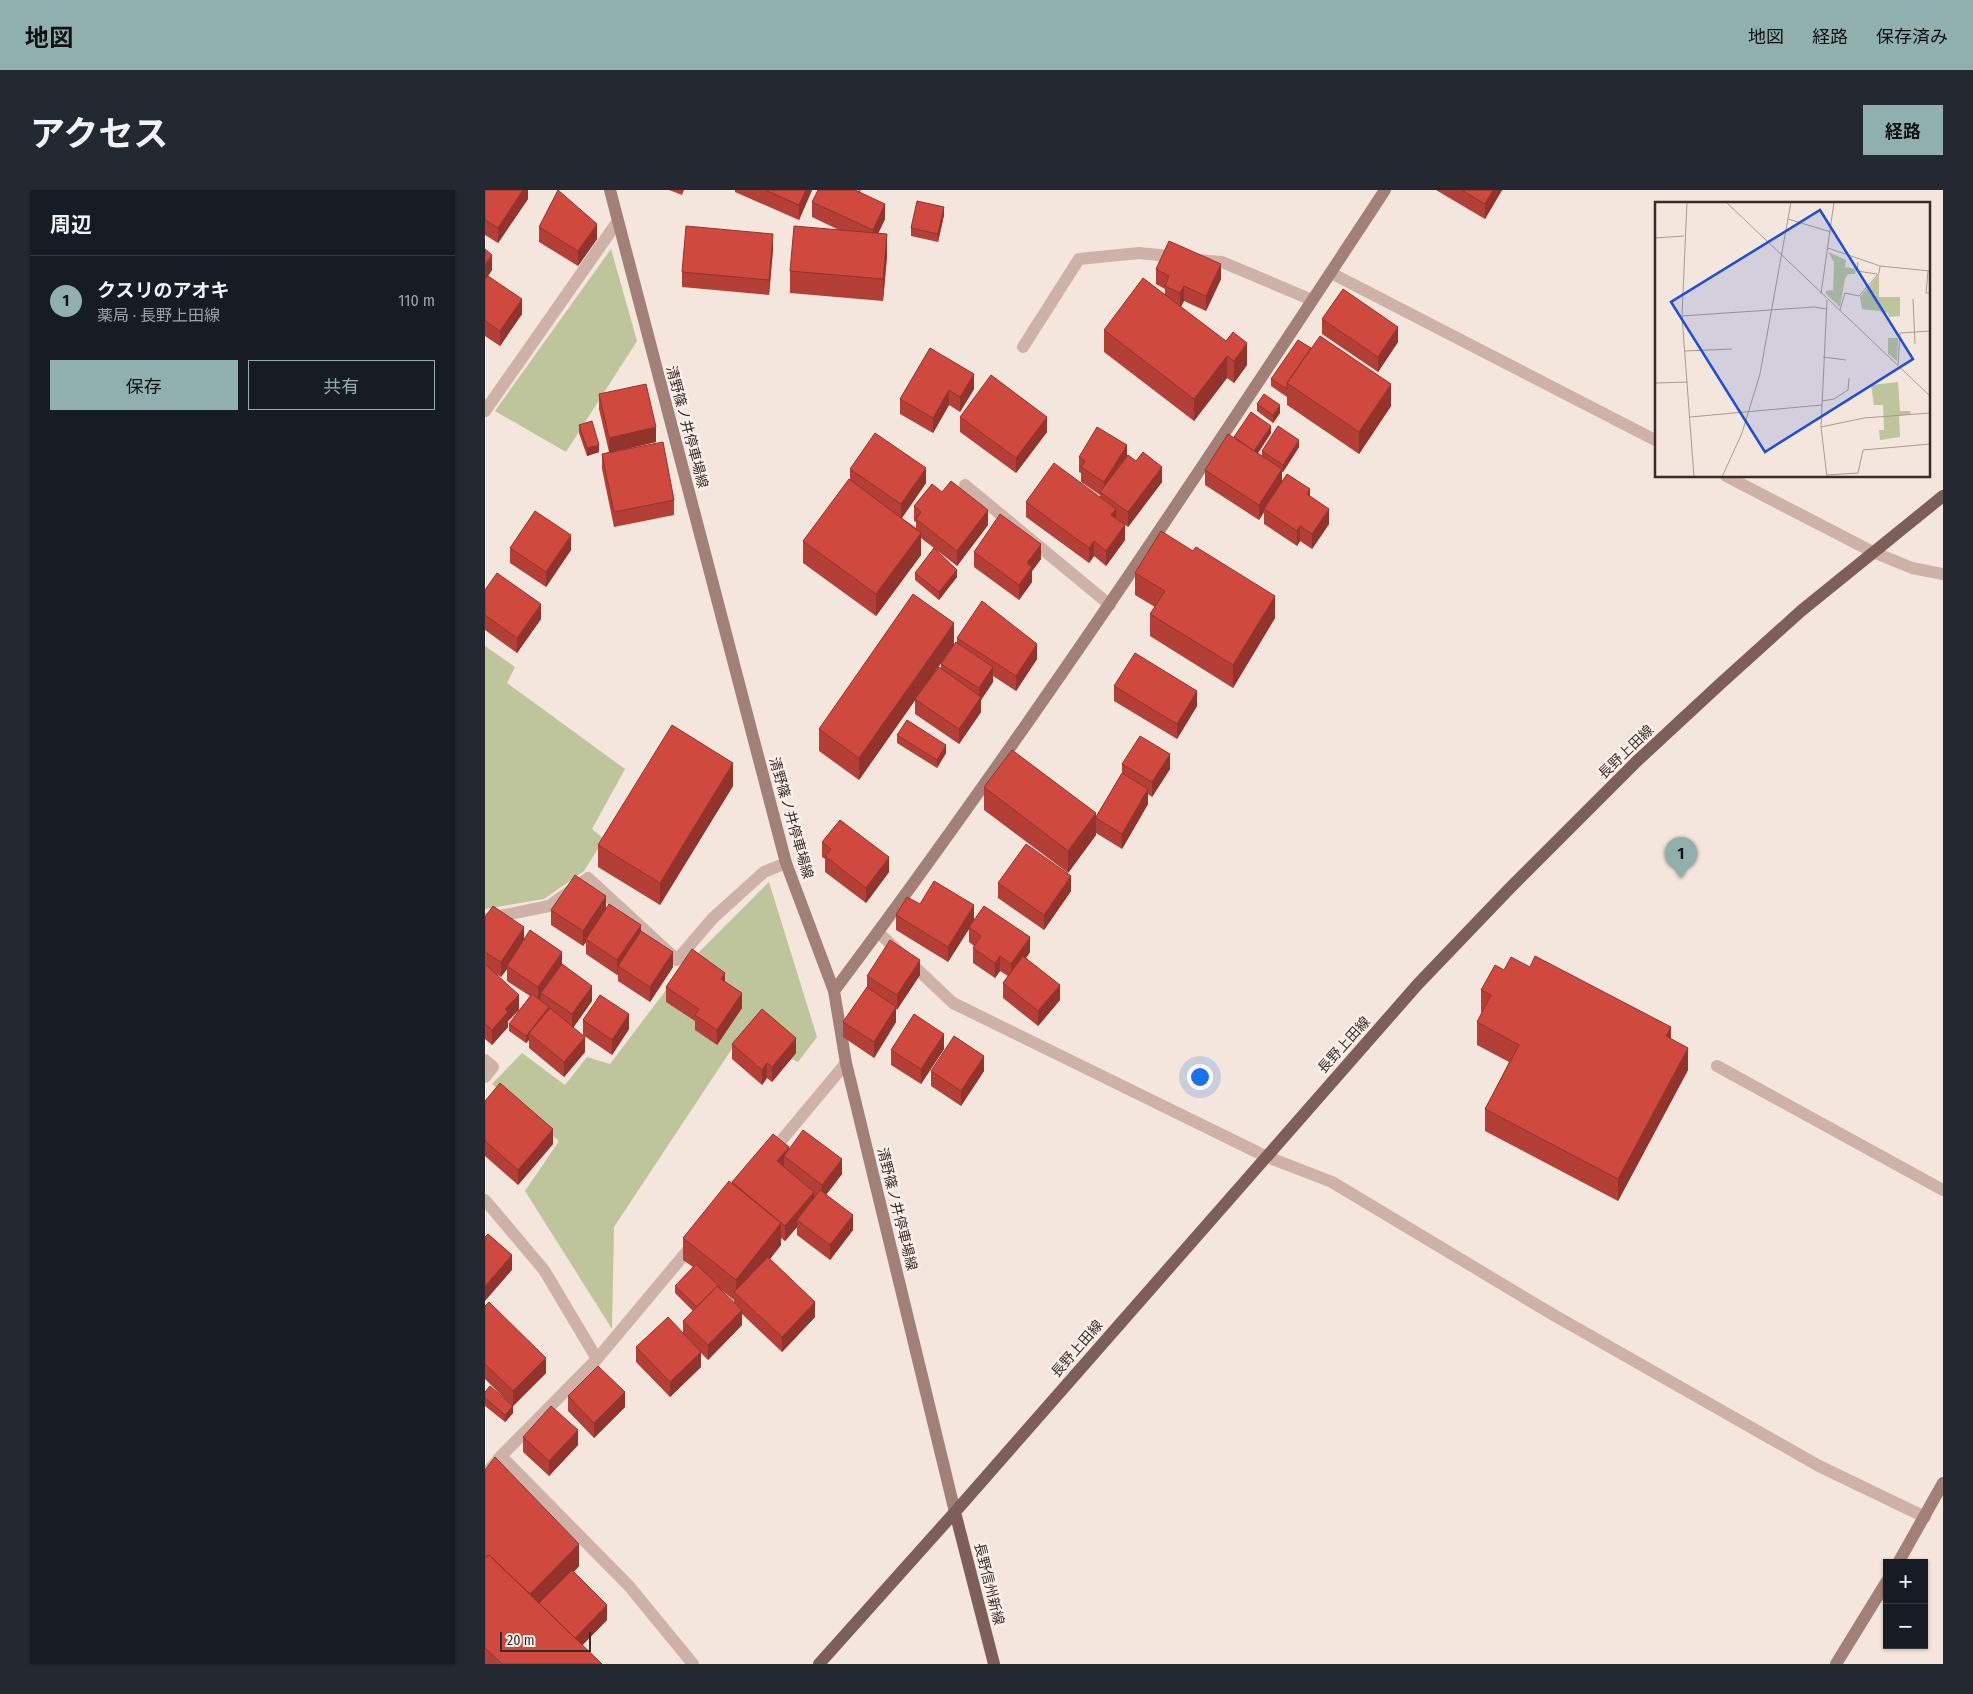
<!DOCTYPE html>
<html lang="ja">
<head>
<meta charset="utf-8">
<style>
	:root { --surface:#171b24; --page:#242831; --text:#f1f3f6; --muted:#9ea1a6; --line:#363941; --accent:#90b0ae }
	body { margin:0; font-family:"Fira Sans Condensed","Noto Sans JP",sans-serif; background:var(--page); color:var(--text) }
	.controls { position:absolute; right:15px; bottom:15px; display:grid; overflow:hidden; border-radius:0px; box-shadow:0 1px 4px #0004 }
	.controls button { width:45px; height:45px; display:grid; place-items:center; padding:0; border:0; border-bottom:1px solid var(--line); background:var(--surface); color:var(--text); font:25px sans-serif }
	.scale { position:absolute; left:15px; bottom:12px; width:91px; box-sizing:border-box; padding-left:5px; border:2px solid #3a2b28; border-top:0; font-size:14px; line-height:18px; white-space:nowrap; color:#3a2b28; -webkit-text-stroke:4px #fbf0ea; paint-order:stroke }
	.you { position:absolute; left:714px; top:886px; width:18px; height:18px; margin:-12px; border:4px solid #fff; border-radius:50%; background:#1a73e8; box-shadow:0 0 0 8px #1a73e833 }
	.badge { display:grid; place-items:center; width:32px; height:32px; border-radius:50%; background:var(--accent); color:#111; font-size:16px; font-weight:700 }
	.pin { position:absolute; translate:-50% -41px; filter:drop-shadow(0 1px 2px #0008) }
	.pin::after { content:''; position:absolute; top:26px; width:18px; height:15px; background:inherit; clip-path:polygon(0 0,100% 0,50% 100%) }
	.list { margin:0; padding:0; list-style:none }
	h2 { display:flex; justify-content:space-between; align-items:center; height:65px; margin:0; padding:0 20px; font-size:21px }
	h2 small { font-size:16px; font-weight:400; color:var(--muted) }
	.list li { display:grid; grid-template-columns:32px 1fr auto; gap:15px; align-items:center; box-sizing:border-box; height:90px; padding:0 20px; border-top:1px solid var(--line) }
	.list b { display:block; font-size:19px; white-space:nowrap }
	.list p { margin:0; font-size:16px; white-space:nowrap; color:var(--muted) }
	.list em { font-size:16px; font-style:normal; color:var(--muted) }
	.actions { display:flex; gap:10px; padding:15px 20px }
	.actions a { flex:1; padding:11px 0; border:1px solid var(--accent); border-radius:0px; text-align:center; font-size:18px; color:var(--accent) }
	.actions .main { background:var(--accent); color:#111 }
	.map { position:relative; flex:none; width:1458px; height:1474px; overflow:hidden; border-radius:0px }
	header { display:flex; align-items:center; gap:30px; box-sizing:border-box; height:70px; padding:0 25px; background:var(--accent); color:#111 }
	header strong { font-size:24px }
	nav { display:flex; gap:28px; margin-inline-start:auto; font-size:18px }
	.intro { display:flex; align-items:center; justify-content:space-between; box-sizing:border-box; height:120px; padding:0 30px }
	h1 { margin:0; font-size:35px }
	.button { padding:12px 22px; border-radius:0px; background:var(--accent); color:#111; font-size:18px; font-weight:700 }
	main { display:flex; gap:30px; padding:0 30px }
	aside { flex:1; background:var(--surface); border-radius:0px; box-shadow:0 1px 4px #0004 }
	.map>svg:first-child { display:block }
	.green { fill:#bec59b }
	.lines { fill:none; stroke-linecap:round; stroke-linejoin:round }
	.street { stroke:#ceb2a7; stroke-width:12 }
	.secondary { stroke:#a28078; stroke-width:12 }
	.primary { stroke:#7d5e58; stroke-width:12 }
	.wall { fill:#b33f36; fill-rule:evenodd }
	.shaded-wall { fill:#92332c }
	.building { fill:#d0493f; stroke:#92332c }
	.labels { text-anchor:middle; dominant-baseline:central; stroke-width:5; stroke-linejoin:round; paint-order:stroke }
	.street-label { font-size:14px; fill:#3a2b28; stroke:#fbf0ea }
	.inset-road { fill:none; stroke:#aa9b95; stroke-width:1 }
	.view { fill:#1d4ed8; fill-opacity:0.15; stroke:#1d4ed8; stroke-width:2.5 }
	.inset-edge { fill:none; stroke:#3a2b28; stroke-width:2.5 }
</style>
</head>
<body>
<header>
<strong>地図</strong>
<nav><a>地図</a><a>経路</a><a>保存済み</a></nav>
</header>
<div class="intro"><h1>アクセス</h1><a class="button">経路</a></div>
<main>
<aside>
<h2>周辺<small></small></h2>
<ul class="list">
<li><span class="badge">1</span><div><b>クスリのアオキ</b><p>薬局 · 長野上田線</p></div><em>110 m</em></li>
</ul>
<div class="actions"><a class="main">保存</a><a>共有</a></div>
</aside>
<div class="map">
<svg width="1458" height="1474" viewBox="0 0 1458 1474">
	<rect width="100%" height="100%" fill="#f4e5dd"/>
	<!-- green -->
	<path class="green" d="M126,59L152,151L81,262L10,221Z
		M0,456L30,477L22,493L140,579L107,639L119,649L99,681L59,709L0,719Z
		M284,692L332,847L313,872L256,845L129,1037L127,1139L40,1001L74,951L7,894L37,863L80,895L102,867L125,874L197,779Z"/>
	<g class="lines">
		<!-- street -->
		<path class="street" d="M714,70L737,72L827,110
			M846,83L1172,251
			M538,157L594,69L654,63L694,67
			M0,221L133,31
			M1241,286L1388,362L1427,378L1458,384
			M480,295L625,415
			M0,729L64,716L103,688L192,770L228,728L279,682L301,673
			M393,742L468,813L780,966L847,992L1067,1124L1334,1276L1440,1327
			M0,870L8,877L0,887
			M1232,876L1458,1000
			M285,964L361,873
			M0,1010L59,1080L112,1169
			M16,1266L144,1396L208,1474
			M0,1285L16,1266L112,1169L209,1053"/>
		<!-- secondary -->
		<path class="secondary" d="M125,0L301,673L349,801L361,873L470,1322
			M349,801C543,542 722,271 900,0
			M1413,1373L1458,1293
			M1351,1474L1402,1391"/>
		<!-- primary -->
		<path class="primary" d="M470,1322L509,1474
			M334,1474L470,1322L933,794L1025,698L1151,572L1234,495L1316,421L1458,306"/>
	</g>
	<!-- wall -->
	<path class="wall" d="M0,0H43V9L13,53L0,45Z
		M184,0H199L197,5Z
		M250,0H327L314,30L250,2Z
		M376,0L375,2L400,29L393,43L402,66L398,111L305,103V81L354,40L327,27V12Z
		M951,0H1017L1000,29Z
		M459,25L453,52L426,46V38Z
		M54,37L112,49L93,76L54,52Z
		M0,59L7,80L3,86L37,124L15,156L0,146Z
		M288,59L284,105L197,97V82Z
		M671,79L736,89L721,121L699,111L696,117L762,175L749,193L742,188L709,231L619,162V140L680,104V99L671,94Z
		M837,129L913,152L893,182L837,144Z
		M445,158L489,199L475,222L464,215L448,243L415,224V209Z
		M826,158L906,216L874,264L802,215V207L786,196V189Z
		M114,204L171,252L131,261L189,310V325L129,337L117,279V264L124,262L114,219Z
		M772,214L795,223L788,233L772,221Z
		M475,227L562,242L531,283L475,242Z
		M94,235L114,262L102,266L94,243Z
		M786,243L773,263L777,266V261L814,257L798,282H797V292L825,306L844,334L827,359L815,351L812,356L779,334V322L774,330L720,295V280L749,247Z
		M594,267H642L677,292L643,337L640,335V350L621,376L609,366L604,373L541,327V312L615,308V305L596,292V283L594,282Z
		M365,279L441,293L417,328L431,338V332L429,331V316L457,302L503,335L472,376L449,358L472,387L454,410L430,390V383L449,358L436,348V365L391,426L318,373V351L365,290Z
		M25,358L86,360L61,397L25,373Z
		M489,362L556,369L547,381V392L534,410L489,377Z
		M650,383L790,428L748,498L665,446V424L670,417L650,405Z
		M0,400L56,429L32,463L0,440Z
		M472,448L552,469L531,501L508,486V492L496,510V522L474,554L430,524V510L374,590L334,561V539L445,489L456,479V474L472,453Z
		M629,496L712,516L692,549L629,511Z
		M412,545L461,563L452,578L412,553Z
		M637,574L685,579L667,607L663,604V614L637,659L611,643V645L583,683L499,620V597L611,627L637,583Z
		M248,596L175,715L113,677V655Z
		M337,652L404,682L381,713L340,682V669L337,667Z
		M513,693L586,701L559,740L513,708Z
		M435,714L489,729L545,762L541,768L575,810L553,836L518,808V793L523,786L515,781L510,788L488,773V758L489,756L484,752V739L463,772L411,740V725Z
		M121,718L156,741L188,777L165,812L133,791V785H132L101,764V752L98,756L66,735V720Z
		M0,727L39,749L77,774L107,811L88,838L100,862L79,887L44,858V850L41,853L24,841V834L45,806L22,791V779L16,787L11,784L34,820L23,831V837L7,855L0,849Z
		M1019,780L1186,848L1203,880L1133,1011L1000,941V919L1024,872L992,855V832L997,823L996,822V800Z
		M435,785L411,820V832L389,868L358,847V832L382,797V786Z
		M240,791L257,818L232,855L210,840V831L181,812V797Z
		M98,830L144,839L127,865L98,845Z
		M247,854L311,863L287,892L282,888L277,895L247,869Z
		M459,859L436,894L406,875V860Z
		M446,881H499L476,916L446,896Z
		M0,911L68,954L33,995L0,966Z
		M304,959L357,984L341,1005L368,1040L345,1070L312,1045V1037L300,1051L296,1048V1055L285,1069L330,1127L297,1162L257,1124V1135L223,1170L216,1163V1177L185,1207L151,1172V1157L198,1143V1131L208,1121L190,1103V1096L208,1077L198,1070V1048L247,993V992ZM235,1099L249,1110V1113Z
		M0,1116L61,1183L28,1216V1223L20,1232L0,1216V1202L21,1210L0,1189Z
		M83,1206L140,1217L109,1248L83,1221Z
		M38,1247L93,1255L64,1286L38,1262Z
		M0,1280L94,1376L89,1382L122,1430L97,1455L117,1474H0Z"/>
	<!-- shaded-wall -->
	<path class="shaded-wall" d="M38,0H43V9L13,53V38Z
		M321,0H327L314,30V15Z
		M1008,0H1017L1000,29V14Z
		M400,14V29L388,55V40Z
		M459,17V25L453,52V44Z
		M112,34V49L93,76V61Z
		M288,44V59L284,105V90Z
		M402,44V66L398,111V89Z
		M7,65V80L0,90V75Z
		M736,74V89L721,121V106Z
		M699,96V111L695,118V103Z
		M37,109V124L15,156V141Z
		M913,137V152L893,182V167Z
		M762,153V175L749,193V171Z
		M742,166V188L709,231V209Z
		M489,184V199L475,222V207Z
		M906,194V216L874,264V242Z
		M464,200V215L448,243V228Z
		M795,215V223L788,233V225Z
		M562,227V242L531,283V268Z
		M786,236V243L769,269V261Z
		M171,237V252L124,263V248Z
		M814,250V257L798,282V275Z
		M114,255V262L102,266V258Z
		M642,255V270L619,305V292Z
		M677,277V292L643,337V322Z
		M441,278V293L416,329V314Z
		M797,279V294L779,319V322L774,330V315Z
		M825,299V314L822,304Z
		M631,319V334L626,325Z
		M844,319V334L827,359V344Z
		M503,320V335L472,376V361Z
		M640,335V350L621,376V361Z
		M815,336V351L812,356V341Z
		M436,343V365L391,426V404Z
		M86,345V360L61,397V382Z
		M609,351V366L604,373V358Z
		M556,354V369L547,381V392L534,410V395L542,373Z
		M472,380V387L454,410V402Z
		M790,406V428L748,498V475Z
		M56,414V429L32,463V448Z
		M469,433V455L374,590V568Z
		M552,454V469L531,501V486Z
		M508,477V492L496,510V522L474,554V539L494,510V498Z
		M712,501V516L692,549V534Z
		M461,555V563L452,578V570Z
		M685,564V579L667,607V592Z
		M248,573V596L175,715V693Z
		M663,599V614L637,659V644Z
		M611,623V645L583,683V661Z
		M404,667V682L381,713V698Z
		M586,686V701L559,740V725Z
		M121,706V721L101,749V752L98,756V741Z
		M489,715V730L484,737V739L463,772V757Z
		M156,735V750L133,776L132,785V770Z
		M39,737V752L22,776V779L16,787V772Z
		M545,747V762L526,789V774Z
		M77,762V777L56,803V807L53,812V797Z
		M188,762V777L165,812V797Z
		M515,766V781L510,788V773Z
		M435,770V785L412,820V805Z
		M240,783V798L236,789Z
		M575,795V810L553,836V821Z
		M107,796V811L87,839V824Z
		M257,803V818L232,855V840Z
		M34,805V820L23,831V837L7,855V840L20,819Z
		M64,817V824L44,843V850L41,853V846Z
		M411,817V832L389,868V852Z
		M144,824V839L127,865V850Z
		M1186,837V859L1181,846Z
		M459,844V859L436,894V879Z
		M100,847V862L79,887V872Z
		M311,848V863L287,892V877Z
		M1203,858V880L1133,1011V989Z
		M499,866V881L476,916V901Z
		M282,873V888L277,895V880Z
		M68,939V954L33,995V980Z
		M304,957V970L299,966V978L292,971Z
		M357,969V984L337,1010V995Z
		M329,1002V1017L312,1030V1037L300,1051V1036Z
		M368,1025V1040L345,1070V1055Z
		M296,1033V1055L255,1107L251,1104V1090Z
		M27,1065V1080L0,1111V1096Z
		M330,1112V1127L297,1162V1147Z
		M257,1120V1135L223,1170V1155Z
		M216,1162V1177L185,1207V1192Z
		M61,1168V1183L28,1216V1223L20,1232V1225L28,1216V1201Z
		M140,1202V1217L109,1248V1233Z
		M93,1240V1255L64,1286V1271Z
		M94,1354V1376L45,1426V1404Z
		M122,1415V1430L89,1464V1449Z"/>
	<!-- building -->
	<path class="building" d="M0,0H38L13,38L0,30Z
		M73,0L112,34L93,61L54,37Z
		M280,0H321L314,15Z
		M333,0H370L400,14L388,40L327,12Z
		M977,0H1008L1000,14Z
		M432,11L459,17L453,44L426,38Z
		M201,36L288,44L284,90L197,82Z
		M309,36L402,44L398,89L305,81Z
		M684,51L736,74L721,106L699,96L695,103L680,96L684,86L671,79Z
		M0,59L7,65L0,75Z
		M3,86L37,109L15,141L0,131V89Z
		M658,88L741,151L748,142L762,153L749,171L742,166L709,209L619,140Z
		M858,99L913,137L893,167L837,129Z
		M835,146L906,194L874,242L802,193Z
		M813,150L826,158L802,193V199L786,189Z
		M445,158L489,184L475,207L464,200L448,228L415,209Z
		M506,185L562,227L531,268L475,227Z
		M161,194L171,237L124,248L114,204Z
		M779,204L795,215L788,225L772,214Z
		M766,222L786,236L769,261L749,247Z
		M107,231L114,255L102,258L94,235Z
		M793,236L814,250L798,275L777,261Z
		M612,237L642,255L619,292L596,277L600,271L594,267Z
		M390,243L441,278L416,314L365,279Z
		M743,244L797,279L774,315L720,280Z
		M178,252L189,310L129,322L117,264Z
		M658,262L677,277L643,322L615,302L643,265L651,271Z
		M569,273L631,319L626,325L640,335L621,361L609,351L604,358L541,312Z
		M802,284L825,299L822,304L844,319L827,344L815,336L812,341L779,319Z
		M364,289L436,343L391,404L318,351Z
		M466,291L503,320L472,361L431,329L436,322L429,316L447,294L457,302Z
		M50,321L86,345L61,382L25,358Z
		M515,324L556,354L542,373L547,377L534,395L489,362Z
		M676,341L708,361L711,357L790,406L748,475L665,424L680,401L650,383Z
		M449,358L472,380L454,402L430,383Z
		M12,383L56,414L32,448L0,425V400Z
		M428,404L469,433L374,568L334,539Z
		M497,411L552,454L531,486L472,448Z
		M471,452L508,477L494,498L456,474Z
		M650,463L712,501L692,534L629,496Z
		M454,477L496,507L474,539L430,509Z
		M422,530L461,555L452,570L412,545Z
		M187,535L248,573L175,693L113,655Z
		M655,546L685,564L667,592L637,574Z
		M527,560L611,623L583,661L499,597Z
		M637,583L663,599L637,644L611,628V627Z
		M355,630L404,667L381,698L340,666L346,659L337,652Z
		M541,654L586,686L559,725L513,693Z
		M90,685L121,706L98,741L66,720Z
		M449,691L489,715L463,757L411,725L422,707L435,714Z
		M124,714L156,735L132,770L101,749Z
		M8,716L39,737L16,772L0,762V727Z
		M499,716L545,747L526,774L515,766L510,773L488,758L496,746L484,737Z
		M45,740L77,762L53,797L22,776Z
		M156,741L188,762L165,797L133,776Z
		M405,750L435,770L412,805L382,786Z
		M207,759L240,783L236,789L257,803L232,840L210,825L214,819L181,797Z
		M538,766L575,795L553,821L518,793Z
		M1050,766L1186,837L1181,846L1203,858L1133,989L1000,919L1034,855L992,832L1006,805L996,800L1010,775L1019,780L1026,767L1045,777Z
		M0,774L34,805L20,819L23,822L7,840L0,834Z
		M77,774L107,796L87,824L56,803Z
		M382,797L411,817L389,852L358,832Z
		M47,804L64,817L41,846L24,834Z
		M115,805L144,824L127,850L98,830Z
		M65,818L100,847L79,872L44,843Z
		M277,819L311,848L287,877L282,873L277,880L247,854Z
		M429,824L459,844L436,879L406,860Z
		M469,846L499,866L476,901L446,881Z
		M15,893L68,939L33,980L0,951V911Z
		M318,940L357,969L337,995L299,966Z
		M288,944L304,957L292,971L329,1002L300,1036L247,992Z
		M244,991L296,1033L251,1090L198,1048Z
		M335,1000L368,1025L345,1055L312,1030Z
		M3,1044L27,1065L0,1096V1047Z
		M283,1067L330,1112L297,1147L249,1102Z
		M211,1074L235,1097L234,1098L232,1096L212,1117L190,1096Z
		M232,1096L257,1120L223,1155L198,1131Z
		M4,1112L61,1168L28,1201L0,1174V1116Z
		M183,1127L216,1162L185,1192L151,1157Z
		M113,1176L140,1202L109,1233L83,1206Z
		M5,1196L28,1216L20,1225L0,1208V1202Z
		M66,1216L93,1240L64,1271L38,1247Z
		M10,1267L94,1354L45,1404L4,1365L0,1368V1280Z
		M4,1365L117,1474H17L0,1458V1368Z
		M87,1380L122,1415L90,1448L54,1413Z"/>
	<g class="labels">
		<!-- street labels -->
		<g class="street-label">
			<text transform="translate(202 237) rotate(75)">清野篠ノ井停車場線</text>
			<text transform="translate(1141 562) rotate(-44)">長野上田線</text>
			<text transform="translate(306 628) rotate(74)">清野篠ノ井停車場線</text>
			<text transform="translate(859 855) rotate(-48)">長野上田線</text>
			<text transform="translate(412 1019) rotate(76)">清野篠ノ井停車場線</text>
			<text transform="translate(592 1159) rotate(-49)">長野上田線</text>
			<text transform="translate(504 1394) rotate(76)">長野信州新線</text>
		</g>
	</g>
	<!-- overview -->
	<g transform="translate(1170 12)">
		<rect width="275" height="275" fill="#f4e5dd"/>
		<path d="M173,50L191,58L190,65L201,67L200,72H193L190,77L185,105L171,92V89L178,88L179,60ZM224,72V95H245V114L234,115L233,111L224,109L207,107L205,95ZM233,136H243L242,159L233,152ZM243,180L245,209H255L256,212L244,214L245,235L225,238L224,228H229L228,203H219L216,183Z" fill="#bec59b"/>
		<path class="inset-road" d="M32,0L27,114L39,275M71,0L275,194M133,17L176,30M0,36L29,34M173,46L225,64L275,69M203,60L202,69L222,72M273,69L271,91H275M166,92L179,0M258,97L260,142M172,98L166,225L172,275M185,108L190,91L204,94L224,71L225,64M27,114L159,105L171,107M30,149L77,147M168,155L191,158M243,163L245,131L275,129M0,181L33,180M167,199L179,197L193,188L194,176M35,215L167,203M166,225L209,216L275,211M172,273L203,271L208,248L275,242M67,275L87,231L105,172L136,0"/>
		<path class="view" d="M165,8L258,157L110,250L16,100Z"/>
		<rect width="275" height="275" class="inset-edge"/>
	</g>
</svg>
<div class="controls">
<button>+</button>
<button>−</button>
</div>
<div class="scale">20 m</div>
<div class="you"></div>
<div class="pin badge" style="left:1196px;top:688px">1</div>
</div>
</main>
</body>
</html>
